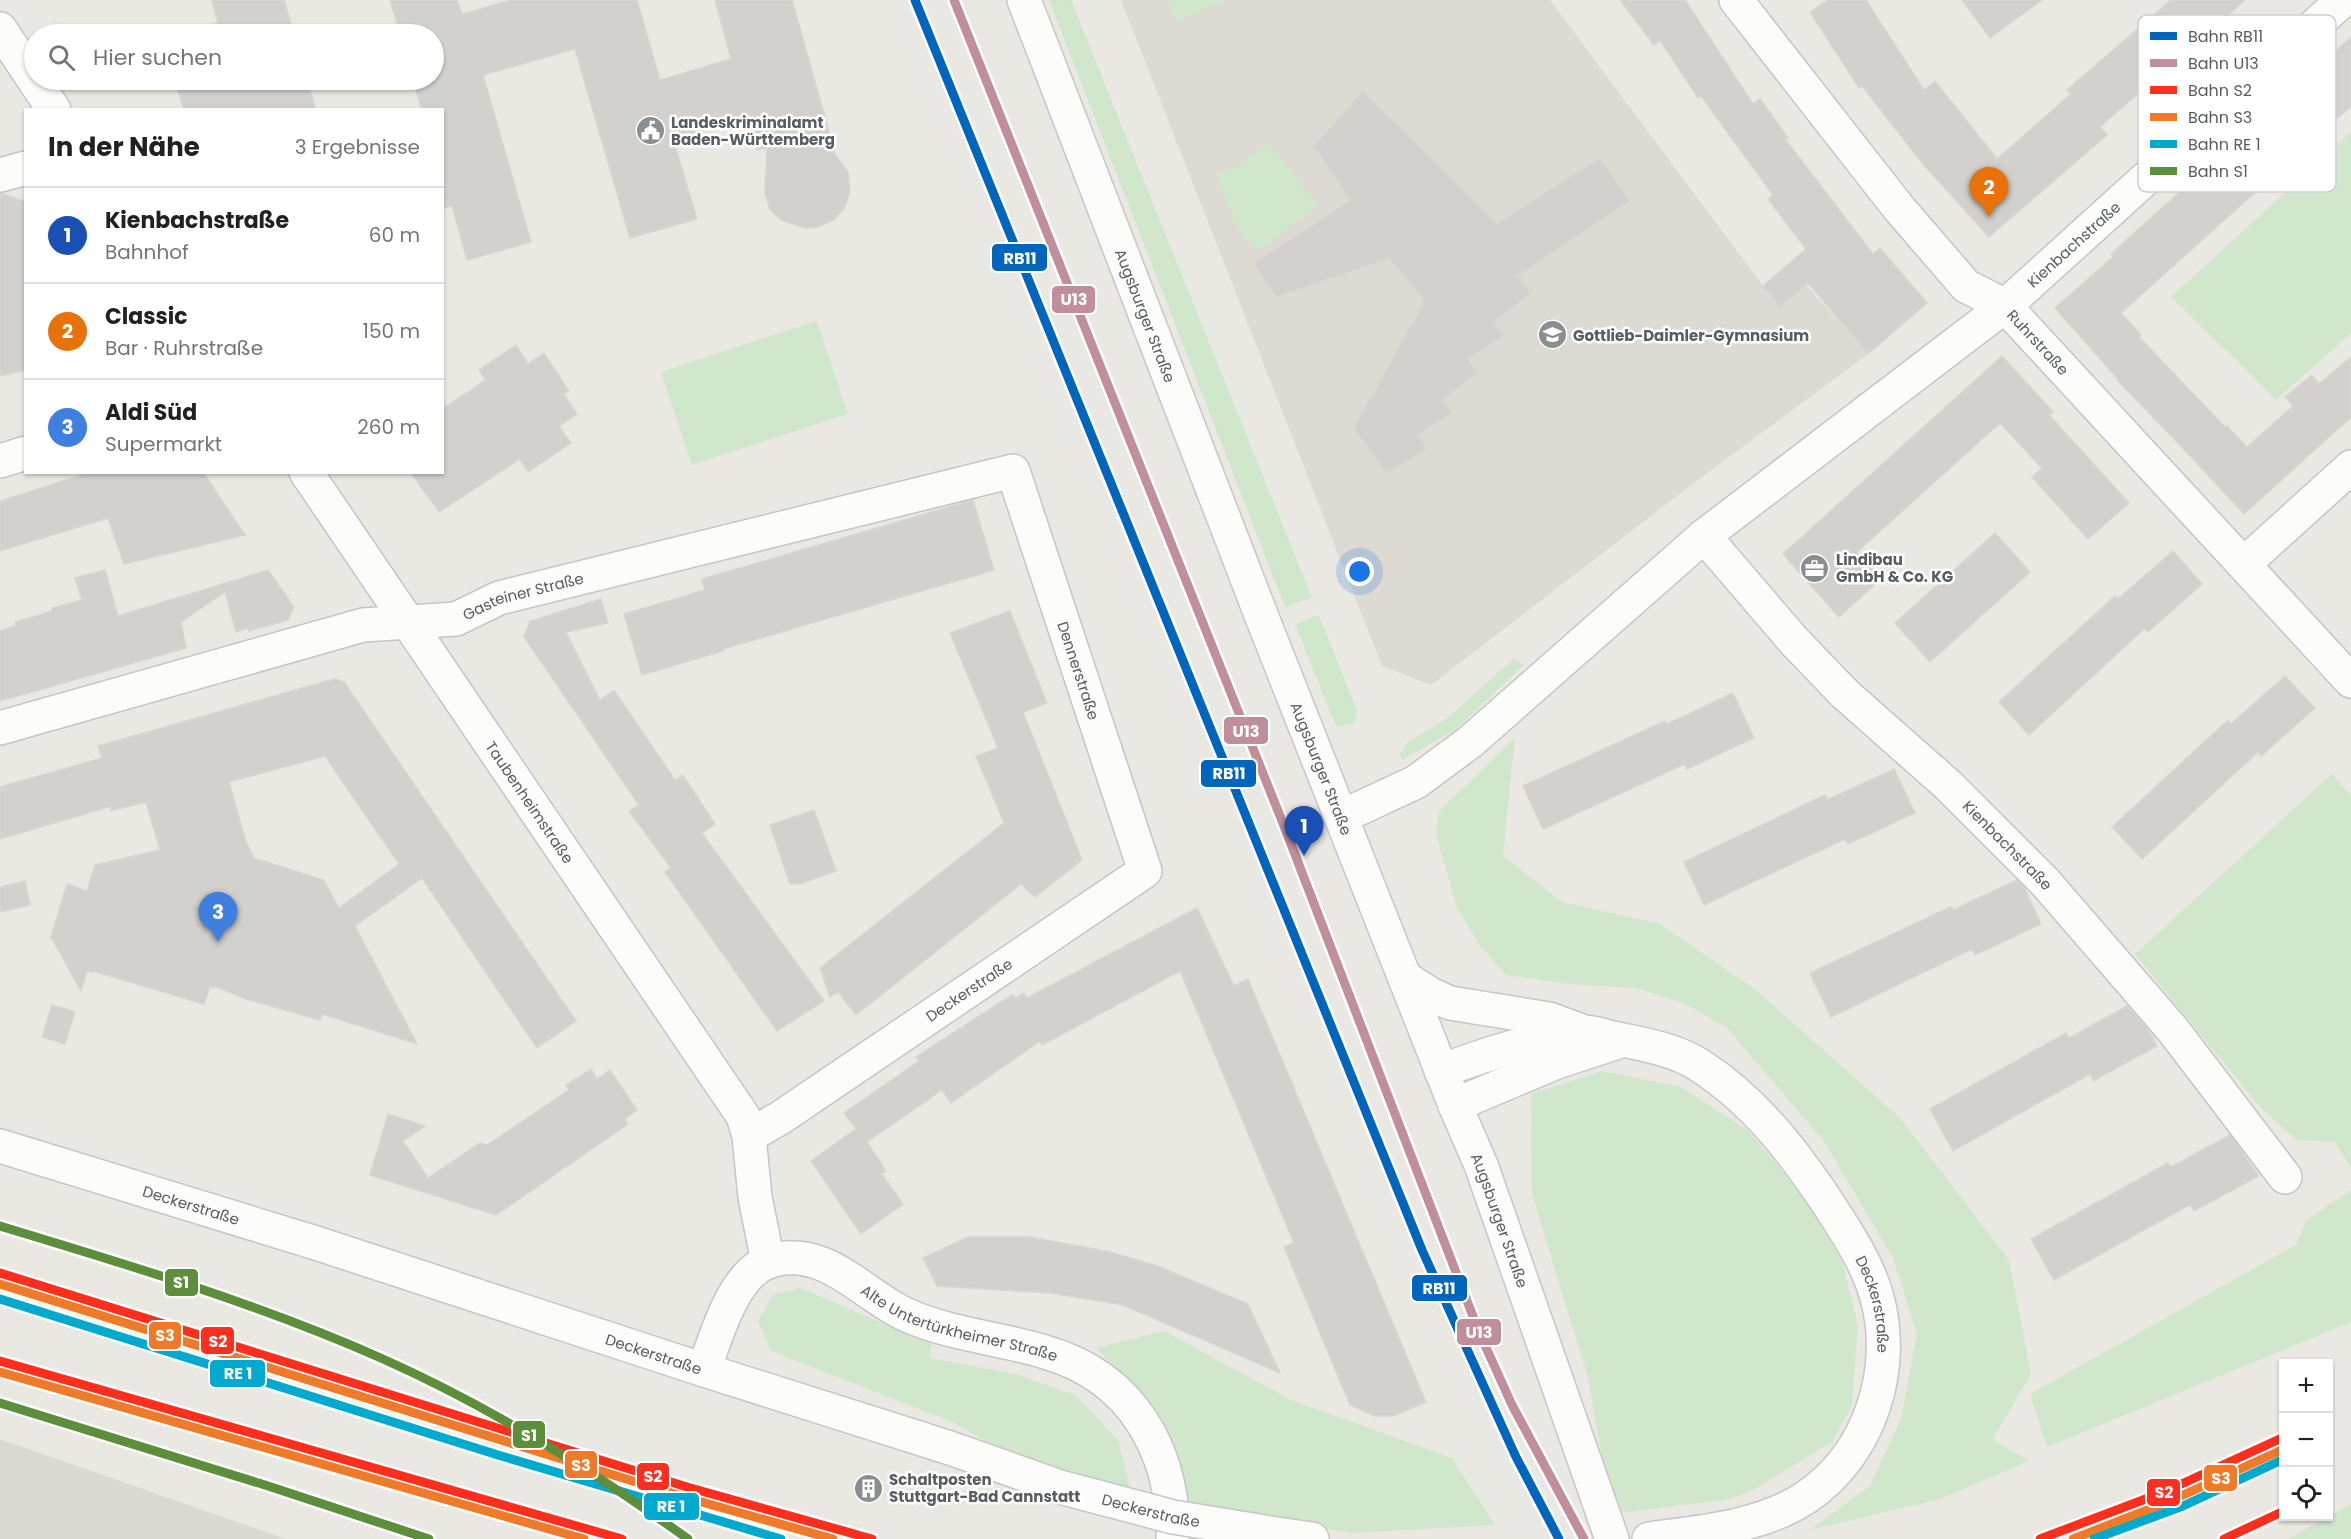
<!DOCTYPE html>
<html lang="de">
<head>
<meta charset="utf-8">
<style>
	:root { --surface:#fff; --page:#f2f2f2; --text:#202124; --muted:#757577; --line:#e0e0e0; --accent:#d93025 }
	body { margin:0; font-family:Poppins,sans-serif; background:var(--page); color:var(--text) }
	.controls { position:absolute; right:18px; bottom:18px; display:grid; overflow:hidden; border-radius:0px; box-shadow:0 2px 4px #0004 }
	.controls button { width:54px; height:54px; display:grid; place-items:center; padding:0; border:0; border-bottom:2px solid var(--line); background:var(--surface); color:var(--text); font:30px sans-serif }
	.you { position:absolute; left:1360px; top:572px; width:21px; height:21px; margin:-15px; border:4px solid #fff; border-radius:50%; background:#1a73e8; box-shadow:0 0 0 9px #1a73e833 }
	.badge { display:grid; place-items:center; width:39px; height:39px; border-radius:50%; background:var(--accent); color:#fff; font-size:20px; font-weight:700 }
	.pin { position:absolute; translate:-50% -50px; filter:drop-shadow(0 2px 3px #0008) }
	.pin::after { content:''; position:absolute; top:32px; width:21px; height:18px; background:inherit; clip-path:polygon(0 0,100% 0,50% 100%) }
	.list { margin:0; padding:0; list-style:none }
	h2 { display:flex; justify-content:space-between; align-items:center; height:78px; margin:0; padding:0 24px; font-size:26px }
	h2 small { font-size:20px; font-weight:400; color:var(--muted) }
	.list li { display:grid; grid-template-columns:39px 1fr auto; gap:18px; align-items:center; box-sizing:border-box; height:96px; padding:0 24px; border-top:2px solid var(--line) }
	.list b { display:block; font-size:22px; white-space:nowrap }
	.list p { margin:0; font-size:20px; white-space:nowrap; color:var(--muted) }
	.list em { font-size:20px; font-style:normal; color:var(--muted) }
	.icon { flex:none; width:33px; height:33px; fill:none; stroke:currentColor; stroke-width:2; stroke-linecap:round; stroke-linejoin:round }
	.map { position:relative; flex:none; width:2351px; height:1539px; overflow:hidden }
	.search { position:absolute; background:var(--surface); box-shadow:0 2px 4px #0004; left:24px; top:24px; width:420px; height:66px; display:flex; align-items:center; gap:15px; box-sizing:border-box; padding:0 21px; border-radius:33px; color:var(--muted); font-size:22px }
	.panel { position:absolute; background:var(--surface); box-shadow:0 2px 4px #0004; left:24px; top:108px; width:420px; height:366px; border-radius:0px }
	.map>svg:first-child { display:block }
	.industrial { fill:#dad9d3 }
	.education { fill:#dcdad2 }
	.green { fill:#d0e7cc }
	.building { fill:#d2d1cd; stroke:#d8d6d2; stroke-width:1.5; fill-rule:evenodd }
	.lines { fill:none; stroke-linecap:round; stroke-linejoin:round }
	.street-casing { stroke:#c5c5c3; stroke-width:36 }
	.secondary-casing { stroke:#c6c7c6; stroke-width:36 }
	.street { stroke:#fcfcfb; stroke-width:33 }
	.secondary { stroke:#fcfcfb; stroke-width:33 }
	.secondary-bridge-casing { stroke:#c6c7c6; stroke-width:36; stroke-linecap:butt }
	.secondary-bridge { stroke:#fcfcfb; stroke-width:33 }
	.rail-1-casing { stroke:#fff; stroke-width:14 }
	.rail-2-casing { stroke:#fff; stroke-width:14 }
	.rail-3-casing { stroke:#fff; stroke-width:14 }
	.rail-4-casing { stroke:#fff; stroke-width:14 }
	.rail-5-casing { stroke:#fff; stroke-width:14 }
	.rail-6-casing { stroke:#fff; stroke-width:14 }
	.rail-1 { stroke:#0065bd; stroke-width:9 }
	.rail-2 { stroke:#c08f9b; stroke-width:9 }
	.rail-3 { stroke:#ff2e1d; stroke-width:9 }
	.rail-4 { stroke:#ee7a2a; stroke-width:9 }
	.rail-5 { stroke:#00a9ce; stroke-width:9 }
	.rail-6 { stroke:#5c8e3c; stroke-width:9 }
	.labels { text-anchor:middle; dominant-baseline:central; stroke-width:5; stroke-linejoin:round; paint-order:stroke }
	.poi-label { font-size:15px; font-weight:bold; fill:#585d61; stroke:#fff; text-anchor:start }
	.street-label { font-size:15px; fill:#585d61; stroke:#fff }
	.key { fill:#fff; stroke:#cdced0; stroke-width:1.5 }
	.key-label { font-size:16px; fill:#585d61 }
	.line-badge { stroke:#fff; stroke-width:2 }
	.badge-label { font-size:16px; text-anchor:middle; font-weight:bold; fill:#fff }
</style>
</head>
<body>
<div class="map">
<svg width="2351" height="1539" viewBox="0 0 2351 1539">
	<rect width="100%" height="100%" fill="#e9e8e2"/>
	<!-- industrial -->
	<path class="industrial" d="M0,1439L286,1539H0Z"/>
	<!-- education -->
	<path class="education" d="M1121,0H1550L1763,286L1788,265L1868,354L1690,486L1431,685L1382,666Z"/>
	<!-- green -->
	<path class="green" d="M1049,0H1071L1312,598L1285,607Z
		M1167,0H1227L1175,21Z
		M2351,132V333L2276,400L2171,297Z
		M1268,142L1318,206L1257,251L1236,227L1217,174L1242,164Z
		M817,321L848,414L692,465L661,372Z
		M1319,615L1357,711L1354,723L1336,727L1295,624Z
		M1514,658L1524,665L1456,729L1402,760L1400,754L1408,742L1448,718Z
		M1515,738L1503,856L1562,902L1660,924L1756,990L1900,1118L2009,1260L2031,1374L1993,1438L1996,1442L2029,1461L1940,1499L1810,1530L1870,1486L1901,1419L1917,1333L1893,1258L1824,1141L1727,1028L1686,1004L1637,988L1568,984L1506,975L1480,945L1457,908L1436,834L1439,811Z
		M2332,774L2351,795V1168L2335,1142L2296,1140L2262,1109L2135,954Z
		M1602,1071L1681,1087L1747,1130L1800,1191L1842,1261L1858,1324L1852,1405L1833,1441L1755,1489L1730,1499L1612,1514L1588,1378L1532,1194L1531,1094Z
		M2351,1190V1322L2047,1447L2030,1394L2296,1245L2306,1220Z
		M800,1288L931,1344L930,1358L1015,1374L1075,1395L1118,1440L1130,1488L1006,1453L955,1423L771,1351L758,1321L773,1295Z
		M1164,1331L1291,1400L1452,1458L1495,1525L1351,1533L1190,1506L1177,1451L1141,1393L1096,1348Z
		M2351,1504V1539H2288Z"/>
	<!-- building -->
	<path class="building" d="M212,0H284L294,34H177L218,23Z
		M390,0H457L462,14L511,0H637L660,80L731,59L715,0H792L836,156L848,172L850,192L845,207L834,220L818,227L805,228L782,220L770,210L765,193L767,148L757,150L748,118L673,139L697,219L630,238L575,49L483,75L531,242L467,260L452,206L442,208V110H422L413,80H434V34H400Z
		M1620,0H1685L1753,104L1760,99L1788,138L1785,139L1873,254L1880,248L1927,303L1868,354L1808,283L1780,307L1763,286L1806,249L1768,199L1773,195L1701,96L1698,98L1660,40L1654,45Z
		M1828,0H1866L1924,90L1935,81L1997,159L2071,94L2067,90L2171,0H2245L2100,127L2107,135L1989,237L1923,164L1862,86L1859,88L1810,12Z
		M1962,0H2042L1990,38Z
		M2351,37V106L2121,313L2141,335L2139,337L2225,427L2227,426L2247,447L2293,406L2285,397L2312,375L2319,384L2351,357V417L2244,514L2178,443L2117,380L2118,379L2055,308L2113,257L2111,254Z
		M175,80H307L316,110H184Z
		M1363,91L1497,224L1600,158L1629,201L1518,276L1530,294L1494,321L1503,336L1468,359L1477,373L1442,400L1452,413L1418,434L1427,449L1386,473L1354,428L1425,301L1389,258L1276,297L1254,263L1350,201L1314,146Z
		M0,193L26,202V370L0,376Z
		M516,345L528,364L544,353L569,391L564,394L577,414L559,426L571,443L528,472L520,459L439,512L410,472H442V409L486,380L479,370Z
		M2002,356L2053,412L2049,415L2129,503L2088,539L2032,477L2042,468L2000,423L1857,552L1881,579L1839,617L1783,554Z
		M91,472H203L245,535L124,564L108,518L0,551V501Z
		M973,500L994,570L723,649V651L642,675L624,614L705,590L702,579Z
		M1995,533L2030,572L1930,662L1895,623Z
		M2173,551L2202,584L2148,632L2145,628L2029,735L1999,702L2115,596L2118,599Z
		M105,570L118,616L268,570L294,607L288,620L249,631L248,628L236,632L225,592L181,622L186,648L0,701V631L16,626L15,622L52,611V608L82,600L75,578Z
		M601,599L608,623L566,632L600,700L614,690L675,780L683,775L715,824L702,833L824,1001L777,1031L665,872L671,868L629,811L639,805L524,637L530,621Z
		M1010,611L1047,703L1023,712L1082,860L1035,897L1021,884L856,1015L838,992L830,997L820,968L1004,823L976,756L998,748L950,633Z
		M2285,676L2315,708L2261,756L2258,752L2142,859L2112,827L2228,720L2231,724Z
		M334,679L344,682L576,1021L537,1048L422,878L355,926L417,1044L322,1014L320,1020L246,999L214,986V988L210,987L204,1004L93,971V973L87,971L81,991L51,937L67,884L87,891L95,865L160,850L146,802L110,811L112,806L0,839V787L102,758L98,746ZM325,756L399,864L339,908L324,880L254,858L246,842L229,782Z
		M1733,693L1754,738L1687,769L1685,764L1543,829L1523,786L1665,721L1667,724Z
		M1894,769L1915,813L1848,844L1845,839L1704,905L1684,862L1825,795L1827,800Z
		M814,810L836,871L800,884H790L770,825Z
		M2017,880L2024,887L2041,924L1975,955L1972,949L1831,1017L1810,973L1952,906L1953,910Z
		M25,881L30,905L0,912V887Z
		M1197,908L1234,986L1248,979L1426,1402L1393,1416H1375L1350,1405L1284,1247L1294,1243L1180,971L1042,1045L1040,1041L951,1103L942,1090L867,1142L886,1171L882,1174L903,1204L861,1234L811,1161L856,1129L844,1113L919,1061L916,1057L1013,994L1015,998L1024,993L1027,998Z
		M52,1005L75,1012L65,1044L42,1037Z
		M2127,1006L2149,1031L2157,1046L2093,1081L2090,1074L1953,1151L1930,1109L2066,1033L2069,1038Z
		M591,1069L597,1079L610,1070L637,1110L625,1119L628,1124L496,1215L370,1175L388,1114L425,1126L403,1141L428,1178L480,1143L487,1145L569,1090L566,1085Z
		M2230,1135L2259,1176L2194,1211L2191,1204L2054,1280L2031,1239L2168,1163L2171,1167Z
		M968,1237H1030L1111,1252L1160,1267L1248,1304L1280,1373L1123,1305L1050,1293L937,1286L923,1258Z"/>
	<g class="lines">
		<defs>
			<g id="street">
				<path id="s1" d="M1736,0L1898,207L1966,286L2005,306L2351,681"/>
				<path d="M0,29L54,110"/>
				<path d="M0,175L26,168"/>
				<path d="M0,461L26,453"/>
				<path id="s2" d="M306,472L743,1116L749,1136L755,1197L768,1262"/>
				<path id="s3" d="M1704,536L1794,641L1845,694L1948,785L2045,882L2173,1030L2285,1177"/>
				<path d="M2245,563L2351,467"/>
				<path id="s4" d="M0,728L363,625L456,619L499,598L1013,471L1145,871L780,1118L749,1136"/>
				<path id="s5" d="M1341,817L1416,782L1470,742L1704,536L2005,306L2343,0"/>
				<path id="s6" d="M704,1370C716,1337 733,1273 770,1261C826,1244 864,1297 909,1316C953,1335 1000,1338 1045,1352C1133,1377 1174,1452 1173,1539"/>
			</g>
			<g id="secondary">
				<path id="s7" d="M1024,0L1265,625L1455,1105L1481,1165L1612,1539"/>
				<path d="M1405,978L1430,994L1450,1003L1549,1019L1579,1030"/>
				<path id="s8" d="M1441,1071C1479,1057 1516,1044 1556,1037C1565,1035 1576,1031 1584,1032C1594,1032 1604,1036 1613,1038C1642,1044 1674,1049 1699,1065C1754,1100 1794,1152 1829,1205C1847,1233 1866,1261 1876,1294C1898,1368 1870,1455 1805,1498C1761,1527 1700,1532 1649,1539"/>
				<path d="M1455,1105L1557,1062L1621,1041"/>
				<path id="s9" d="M0,1146L316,1243L704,1370L950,1448L1060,1487"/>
				<path d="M1270,1533L1312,1539"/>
			</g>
		</defs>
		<!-- street casing -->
		<use href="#street" class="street-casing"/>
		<!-- secondary casing -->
		<use href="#secondary" class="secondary-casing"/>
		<!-- street -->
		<use href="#street" class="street"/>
		<!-- secondary -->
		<use href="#secondary" class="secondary"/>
		<defs>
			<g id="secondary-bridge">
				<path id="s10" d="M1060,1487L1173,1517L1270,1533"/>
			</g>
		</defs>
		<!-- secondary-bridge casing -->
		<use href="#secondary-bridge" class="secondary-bridge-casing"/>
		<!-- secondary-bridge -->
		<use href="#secondary-bridge" class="secondary-bridge"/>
		<defs>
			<path id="rail-1" d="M915,0L1422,1250L1516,1457L1559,1539"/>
			<path id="rail-2" d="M954,0L1286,831L1479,1332L1512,1405L1584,1539"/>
			<path id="rail-3" d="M0,1273L687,1487L872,1539
				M0,1361L622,1539
				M2040,1539L2164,1492L2284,1437
				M2224,1539L2284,1511"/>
			<path id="rail-4" d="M0,1284L684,1497L833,1539
				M0,1372L584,1539
				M2073,1539L2168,1502L2284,1449"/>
			<path id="rail-5" d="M0,1299L498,1455L781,1539
				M2094,1539L2183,1506L2284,1459"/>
			<path id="rail-6" d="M0,1226C129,1265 259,1304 383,1359C491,1407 592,1470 688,1539
				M0,1403L265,1485L429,1539"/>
		</defs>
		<!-- rail-1 casing -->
		<use href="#rail-1" class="rail-1-casing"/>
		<!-- rail-2 casing -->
		<use href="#rail-2" class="rail-2-casing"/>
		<!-- rail-3 casing -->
		<use href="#rail-3" class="rail-3-casing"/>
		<!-- rail-4 casing -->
		<use href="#rail-4" class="rail-4-casing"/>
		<!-- rail-5 casing -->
		<use href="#rail-5" class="rail-5-casing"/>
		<!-- rail-6 casing -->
		<use href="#rail-6" class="rail-6-casing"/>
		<!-- rail-1 -->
		<use href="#rail-1" class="rail-1"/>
		<!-- rail-2 -->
		<use href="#rail-2" class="rail-2"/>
		<!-- rail-3 -->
		<use href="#rail-3" class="rail-3"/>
		<!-- rail-4 -->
		<use href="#rail-4" class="rail-4"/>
		<!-- rail-5 -->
		<use href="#rail-5" class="rail-5"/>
		<!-- rail-6 -->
		<use href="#rail-6" class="rail-6"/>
	</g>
	<!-- icons -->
	<defs>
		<symbol id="civic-disc" viewBox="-11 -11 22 22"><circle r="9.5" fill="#8b8e8e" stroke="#fff"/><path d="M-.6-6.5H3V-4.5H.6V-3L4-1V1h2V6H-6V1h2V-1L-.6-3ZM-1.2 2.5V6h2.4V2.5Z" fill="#fff"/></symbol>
		<symbol id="school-disc" viewBox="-11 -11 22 22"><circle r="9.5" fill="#8b8e8e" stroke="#fff"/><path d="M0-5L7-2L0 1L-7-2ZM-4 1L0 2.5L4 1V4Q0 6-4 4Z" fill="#fff"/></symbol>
		<symbol id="office-disc" viewBox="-11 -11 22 22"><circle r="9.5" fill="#8b8e8e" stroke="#fff"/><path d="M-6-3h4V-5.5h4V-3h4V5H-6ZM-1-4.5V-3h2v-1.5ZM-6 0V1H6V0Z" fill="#fff"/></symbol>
		<symbol id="building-disc" viewBox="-11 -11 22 22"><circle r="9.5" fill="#8b8e8e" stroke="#fff"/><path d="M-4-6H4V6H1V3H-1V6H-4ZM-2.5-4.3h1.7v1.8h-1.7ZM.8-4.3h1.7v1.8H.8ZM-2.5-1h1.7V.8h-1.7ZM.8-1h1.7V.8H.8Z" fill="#fff"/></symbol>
	</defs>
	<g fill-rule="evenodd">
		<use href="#civic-disc" x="634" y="114" width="33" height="33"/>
		<use href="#school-disc" x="1536" y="318" width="33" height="33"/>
		<use href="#office-disc" x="1798" y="552" width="33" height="33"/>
		<use href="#building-disc" x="852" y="1472" width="33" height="33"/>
	</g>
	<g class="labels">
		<!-- poi labels -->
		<g class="poi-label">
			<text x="671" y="122">Landeskriminalamt<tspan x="671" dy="17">Baden-Württemberg</tspan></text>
			<text x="1573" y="335">Gottlieb-Daimler-Gymnasium</text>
			<text x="1836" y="559">Lindibau<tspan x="1836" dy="17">GmbH &amp; Co. KG</tspan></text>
			<text x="889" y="1479">Schaltposten<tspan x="889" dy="17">Stuttgart-Bad Cannstatt</tspan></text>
		</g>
		<!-- street labels -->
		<g class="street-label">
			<text stroke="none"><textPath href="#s5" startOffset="933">Kienbachstraße</textPath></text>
			<text stroke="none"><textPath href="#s7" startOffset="338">Augsburger Straße</textPath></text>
			<text stroke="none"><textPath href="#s1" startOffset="460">Ruhrstraße</textPath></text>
			<text stroke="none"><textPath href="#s4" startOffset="542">Gasteiner Straße</textPath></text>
			<text stroke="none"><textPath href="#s4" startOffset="1258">Dennerstraße</textPath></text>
			<text stroke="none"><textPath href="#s7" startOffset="824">Augsburger Straße</textPath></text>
			<text stroke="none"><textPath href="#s2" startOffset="399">Taubenheimstraße</textPath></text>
			<text stroke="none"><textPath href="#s3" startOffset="434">Kienbachstraße</textPath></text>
			<text transform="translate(969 990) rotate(-34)">Deckerstraße</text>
			<text stroke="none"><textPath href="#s9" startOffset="200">Deckerstraße</textPath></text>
			<text stroke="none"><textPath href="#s7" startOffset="1310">Augsburger Straße</textPath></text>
			<text stroke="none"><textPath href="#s8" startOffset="572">Deckerstraße</textPath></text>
			<text stroke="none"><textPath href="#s6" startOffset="336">Alte Untertürkheimer Straße</textPath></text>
			<text stroke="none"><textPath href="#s9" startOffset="686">Deckerstraße</textPath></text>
			<text stroke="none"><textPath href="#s10" startOffset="94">Deckerstraße</textPath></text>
		</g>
	</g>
	<!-- legend -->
	<rect x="2138" y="15" width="198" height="177" rx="9" class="key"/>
	<rect x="2150" y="32" width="27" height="8" fill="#0065bd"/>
	<rect x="2150" y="59" width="27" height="8" fill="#c08f9b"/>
	<rect x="2150" y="86" width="27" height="8" fill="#ff2e1d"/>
	<rect x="2150" y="113" width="27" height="8" fill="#ee7a2a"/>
	<rect x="2150" y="140" width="27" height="8" fill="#00a9ce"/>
	<rect x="2150" y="167" width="27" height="8" fill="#5c8e3c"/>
	<g class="key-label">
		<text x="2188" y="42">Bahn RB11</text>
		<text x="2188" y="69">Bahn U13</text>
		<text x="2188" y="96">Bahn S2</text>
		<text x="2188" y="123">Bahn S3</text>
		<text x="2188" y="150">Bahn RE 1</text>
		<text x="2188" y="177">Bahn S1</text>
	</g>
	<g class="line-badge">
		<rect x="991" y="243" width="57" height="29" rx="6" fill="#0065bd"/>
		<rect x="1051" y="285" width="45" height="29" rx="6" fill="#c08f9b"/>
		<rect x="1223" y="716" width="46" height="29" rx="6" fill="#c08f9b"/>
		<rect x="1200" y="759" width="57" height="29" rx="6" fill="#0065bd"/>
		<rect x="164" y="1268" width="35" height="29" rx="6" fill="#5c8e3c"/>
		<rect x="1411" y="1274" width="57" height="28" rx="6" fill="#0065bd"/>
		<rect x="1456" y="1318" width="46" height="28" rx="6" fill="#c08f9b"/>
		<rect x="148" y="1321" width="34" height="29" rx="6" fill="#ee7a2a"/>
		<rect x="200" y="1326" width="35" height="29" rx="6" fill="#ff2e1d"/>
		<rect x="209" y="1359" width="57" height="29" rx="6" fill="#00a9ce"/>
		<rect x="512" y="1420" width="34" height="29" rx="6" fill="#5c8e3c"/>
		<rect x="564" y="1450" width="34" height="29" rx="6" fill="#ee7a2a"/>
		<rect x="636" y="1462" width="34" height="29" rx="6" fill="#ff2e1d"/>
		<rect x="2203" y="1464" width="35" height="28" rx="6" fill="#ee7a2a"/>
		<rect x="2146" y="1478" width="35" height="29" rx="6" fill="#ff2e1d"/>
		<rect x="643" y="1492" width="57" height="29" rx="6" fill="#00a9ce"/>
	</g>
	<g class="badge-label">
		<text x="1020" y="264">RB11</text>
		<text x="1074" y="305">U13</text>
		<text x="1246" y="737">U13</text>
		<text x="1229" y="779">RB11</text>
		<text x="181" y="1288">S1</text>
		<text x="1439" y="1294">RB11</text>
		<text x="1479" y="1338">U13</text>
		<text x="165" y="1341">S3</text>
		<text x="218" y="1347">S2</text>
		<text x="238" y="1379">RE 1</text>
		<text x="529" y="1441">S1</text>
		<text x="581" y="1471">S3</text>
		<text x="653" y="1482">S2</text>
		<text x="2221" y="1484">S3</text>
		<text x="2164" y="1498">S2</text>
		<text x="671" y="1512">RE 1</text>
	</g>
</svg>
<div class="controls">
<button>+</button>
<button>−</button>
<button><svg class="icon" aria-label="locate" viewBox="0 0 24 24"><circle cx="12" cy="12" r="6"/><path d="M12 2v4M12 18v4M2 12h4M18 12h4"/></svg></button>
</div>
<div class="you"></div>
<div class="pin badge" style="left:1304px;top:856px;background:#1a4fb4">1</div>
<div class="pin badge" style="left:1989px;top:217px;background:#e8710a">2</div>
<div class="pin badge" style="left:218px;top:942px;background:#3f7fe0">3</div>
<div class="search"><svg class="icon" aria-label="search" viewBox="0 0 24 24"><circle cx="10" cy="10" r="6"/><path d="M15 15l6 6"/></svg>Hier suchen</div>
<section class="panel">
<h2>In der Nähe<small>3 Ergebnisse</small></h2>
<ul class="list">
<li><span class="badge" style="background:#1a4fb4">1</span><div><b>Kienbachstraße</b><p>Bahnhof</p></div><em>60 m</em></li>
<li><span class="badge" style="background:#e8710a">2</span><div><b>Classic</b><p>Bar · Ruhrstraße</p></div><em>150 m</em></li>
<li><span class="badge" style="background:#3f7fe0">3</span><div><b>Aldi Süd</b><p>Supermarkt</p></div><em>260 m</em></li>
</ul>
</section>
</div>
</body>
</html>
